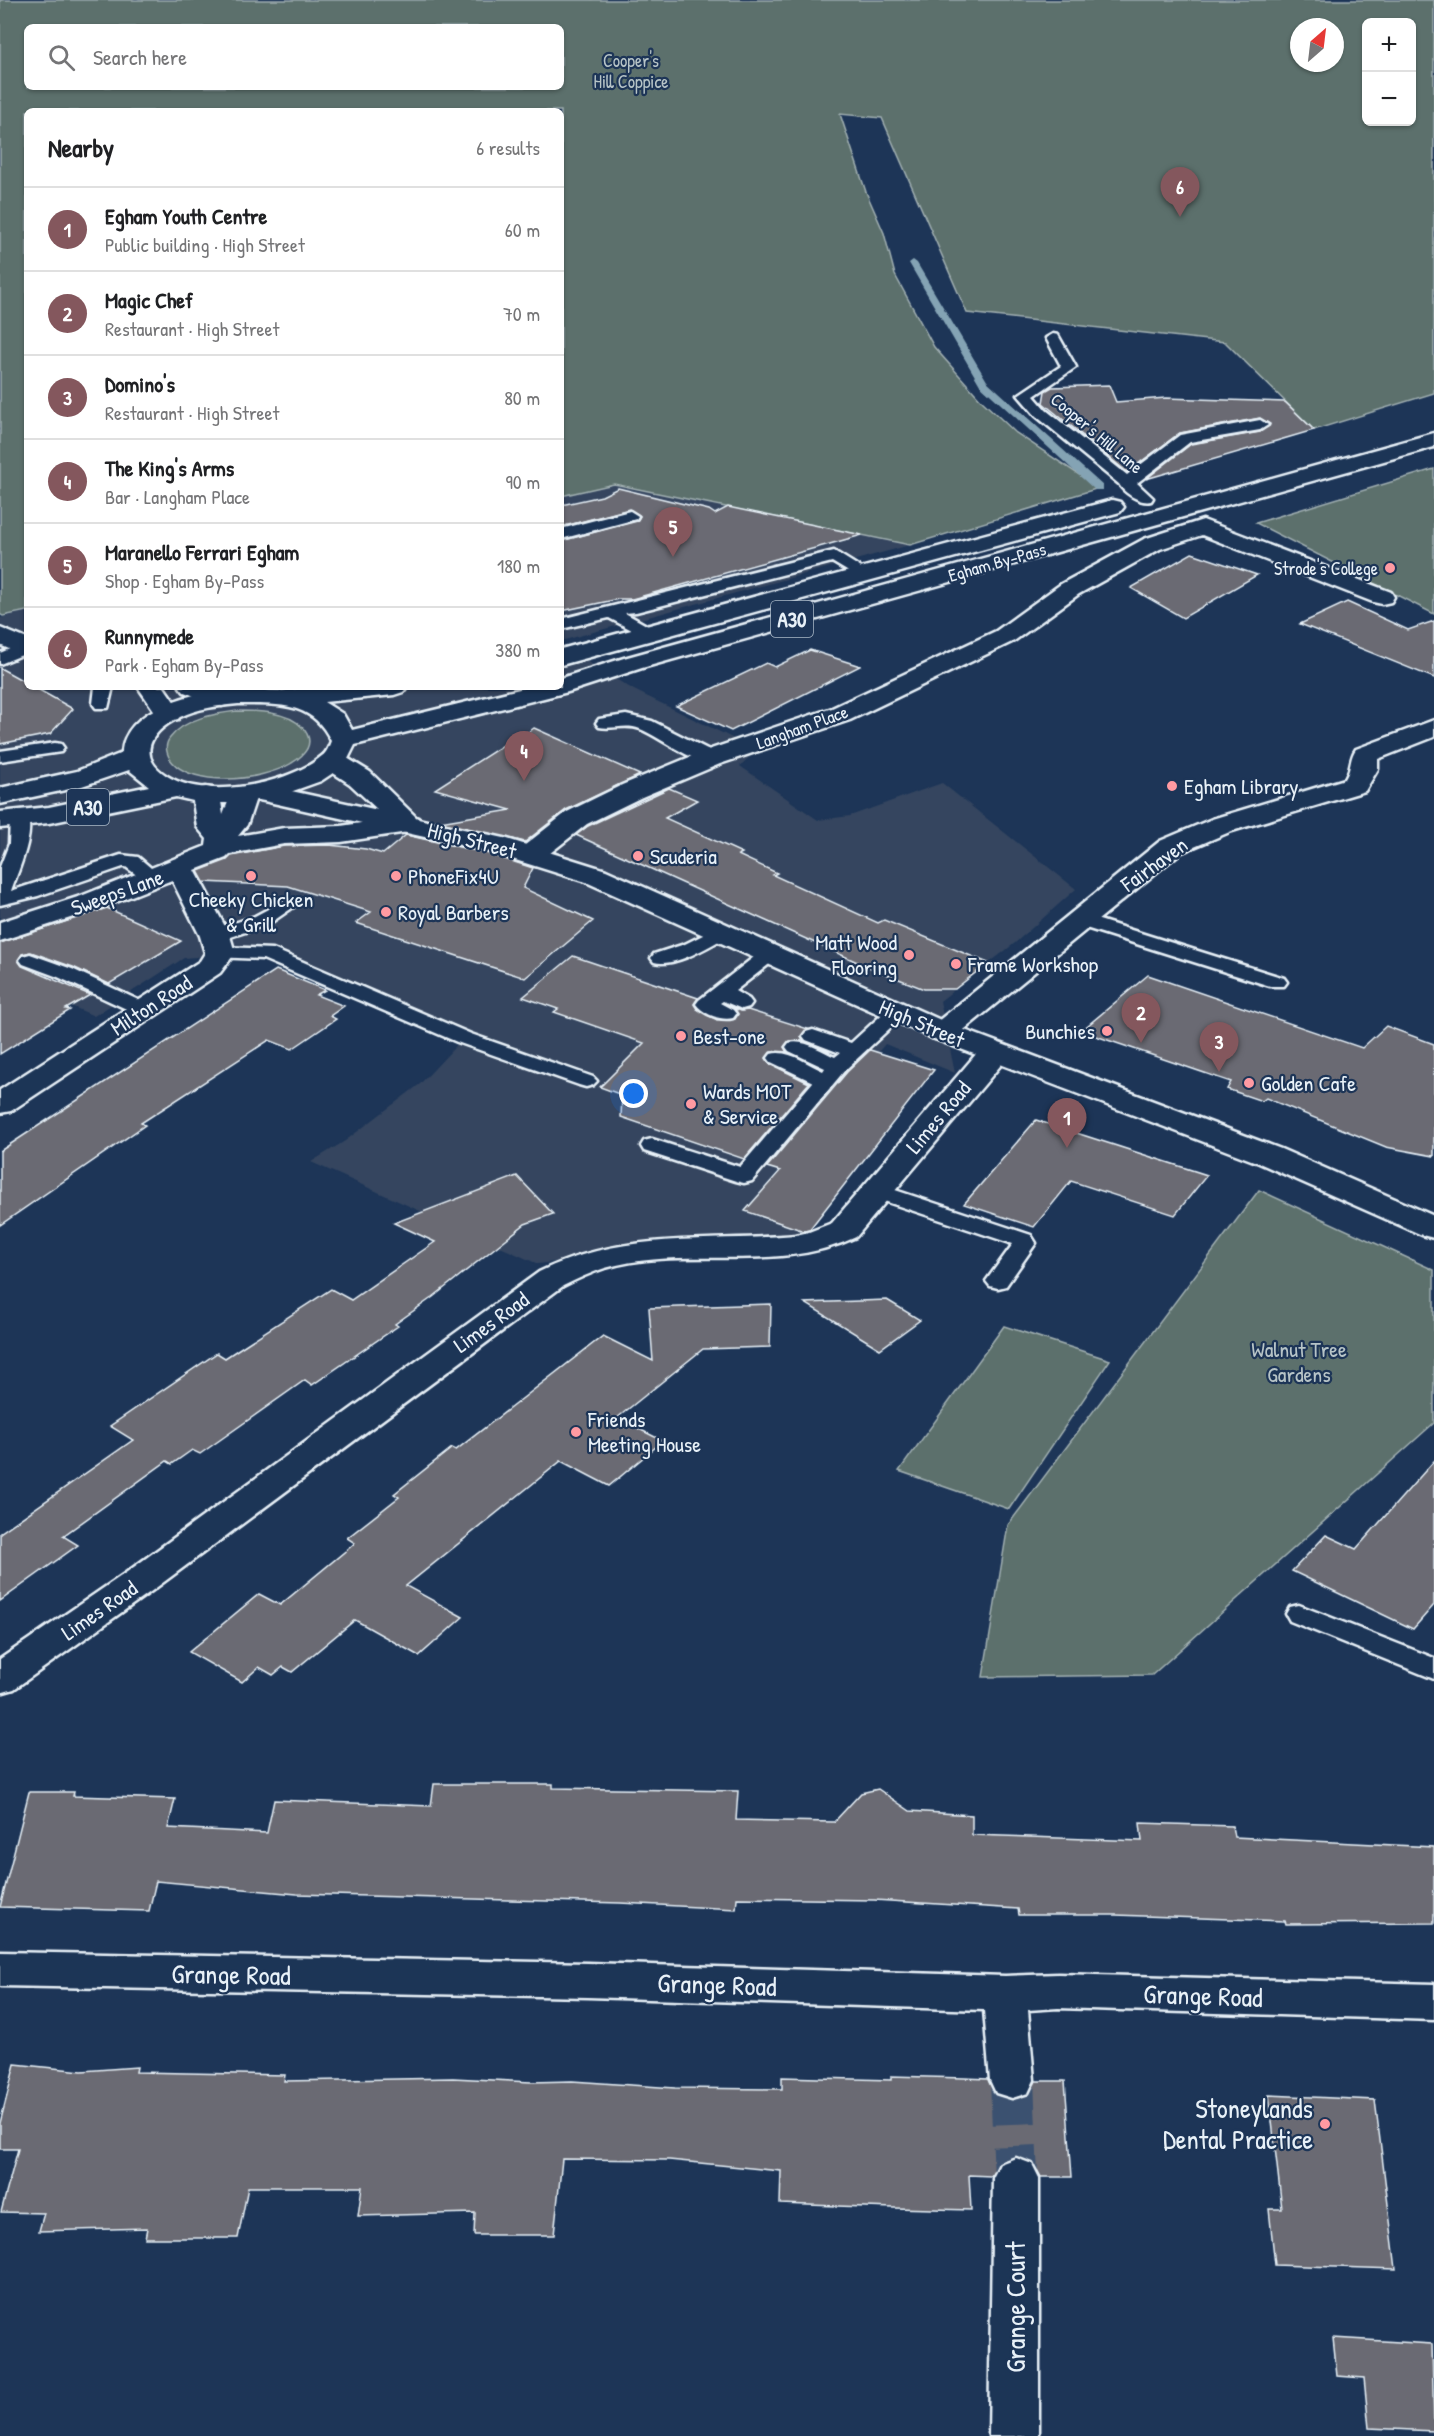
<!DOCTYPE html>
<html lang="en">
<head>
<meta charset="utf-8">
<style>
	:root { --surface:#fff; --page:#f2f2f2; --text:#202124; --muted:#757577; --line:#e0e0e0; --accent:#84575d }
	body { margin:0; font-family:"Patrick Hand",sans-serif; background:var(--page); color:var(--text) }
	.controls { position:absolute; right:18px; top:18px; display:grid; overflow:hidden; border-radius:9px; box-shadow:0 2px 4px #0004 }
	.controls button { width:54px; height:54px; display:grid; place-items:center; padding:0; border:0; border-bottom:2px solid var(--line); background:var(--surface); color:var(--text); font:30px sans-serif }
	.compass { position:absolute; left:1290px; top:18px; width:54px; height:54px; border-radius:50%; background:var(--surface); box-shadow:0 2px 4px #0004; rotate:28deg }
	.you { position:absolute; left:634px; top:1094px; width:21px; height:21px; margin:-15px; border:4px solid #fff; border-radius:50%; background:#1a73e8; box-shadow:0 0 0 9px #1a73e833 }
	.badge { display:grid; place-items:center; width:39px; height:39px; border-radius:50%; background:var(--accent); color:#fff; font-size:20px; font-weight:700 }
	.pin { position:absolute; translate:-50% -50px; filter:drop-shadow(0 2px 3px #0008) }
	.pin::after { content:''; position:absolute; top:32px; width:21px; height:18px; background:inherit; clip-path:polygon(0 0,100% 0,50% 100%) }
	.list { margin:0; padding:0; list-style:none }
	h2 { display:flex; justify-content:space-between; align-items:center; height:78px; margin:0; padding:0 24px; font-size:26px }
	h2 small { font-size:20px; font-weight:400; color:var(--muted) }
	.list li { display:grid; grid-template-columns:39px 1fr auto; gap:18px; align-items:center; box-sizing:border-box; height:84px; padding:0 24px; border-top:2px solid var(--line) }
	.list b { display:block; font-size:22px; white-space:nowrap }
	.list p { margin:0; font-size:20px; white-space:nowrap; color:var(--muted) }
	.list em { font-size:20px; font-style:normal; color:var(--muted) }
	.icon { flex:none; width:33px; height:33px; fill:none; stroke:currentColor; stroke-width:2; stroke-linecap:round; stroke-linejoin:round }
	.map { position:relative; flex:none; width:1434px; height:2436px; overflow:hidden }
	.search { position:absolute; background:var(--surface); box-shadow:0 2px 4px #0004; left:24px; top:24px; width:540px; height:66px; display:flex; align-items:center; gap:15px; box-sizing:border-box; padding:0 21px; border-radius:9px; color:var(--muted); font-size:22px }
	.panel { position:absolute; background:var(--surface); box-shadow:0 2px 4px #0004; left:24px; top:108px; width:540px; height:582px; border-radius:9px }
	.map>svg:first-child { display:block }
	.built { fill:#34455f }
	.green { fill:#5b706c; stroke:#a2b0b2; stroke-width:1.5; fill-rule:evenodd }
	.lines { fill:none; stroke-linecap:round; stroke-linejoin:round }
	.stream { fill:#84a3b4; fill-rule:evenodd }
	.building { fill:#6a6b73; stroke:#e8f1f8; stroke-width:1.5 }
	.street-tunnel { stroke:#3b516f; stroke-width:44; stroke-dasharray:44 22; stroke-linecap:butt }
	.lane-casing { stroke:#e8f1f8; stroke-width:5 }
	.street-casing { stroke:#e8f1f8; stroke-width:5 }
	.secondary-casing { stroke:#e8f1f8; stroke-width:5 }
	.primary-casing { stroke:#e8f1f8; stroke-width:5 }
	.lane { fill:#1d3557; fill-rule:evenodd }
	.street { fill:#1d3557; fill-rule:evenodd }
	.secondary { fill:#1d3557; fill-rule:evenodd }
	.primary { fill:#1d3557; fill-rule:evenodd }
	.poi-dot { fill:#ff9aa2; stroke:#1d3557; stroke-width:2 }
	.labels { text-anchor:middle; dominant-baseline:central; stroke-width:4.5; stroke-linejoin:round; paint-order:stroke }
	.far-park-label { font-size:18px; fill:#b7c4c7; stroke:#1d3557 }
	.far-street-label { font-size:18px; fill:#e8f1f8; stroke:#1d3557 }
	.far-poi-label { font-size:18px; fill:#e8f1f8; stroke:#1d3557; text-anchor:end }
	.shield { fill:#1d3557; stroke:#abb9c8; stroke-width:1.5 }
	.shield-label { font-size:21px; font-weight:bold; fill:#e8f1f8 }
	.poi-label { font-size:22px; fill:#e8f1f8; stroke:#1d3557; text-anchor:start }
	.street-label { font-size:22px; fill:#e8f1f8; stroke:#1d3557 }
	.park-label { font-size:22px; fill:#b7c4c7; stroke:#1d3557 }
	.near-street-label { font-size:27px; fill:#e8f1f8; stroke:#1d3557 }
	.near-poi-label { font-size:27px; fill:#e8f1f8; stroke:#1d3557; text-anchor:end }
</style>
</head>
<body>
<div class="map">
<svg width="1434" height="2436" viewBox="0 0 1434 2436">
	<rect width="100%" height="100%" fill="#1d3557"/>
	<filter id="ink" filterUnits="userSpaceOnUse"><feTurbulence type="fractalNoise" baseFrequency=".0167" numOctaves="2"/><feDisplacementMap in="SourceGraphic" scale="12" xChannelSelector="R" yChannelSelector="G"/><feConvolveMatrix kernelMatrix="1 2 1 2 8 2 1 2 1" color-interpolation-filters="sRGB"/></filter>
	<g filter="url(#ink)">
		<!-- built -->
		<path class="built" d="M614,484L910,545L561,641V496Z
			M27,611V687H561V646L634,690L757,750L740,766L818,820L850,816L942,783L1076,889L1015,943L940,1001L955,1073L885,1044L745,1211L807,1232L538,1264L311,1162L345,1141L420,1084L468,1033L277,950L184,958L94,1016L9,979L0,983V618Z"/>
		<!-- green -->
		<path class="green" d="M0,0H1434V393L1314,430L1225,342L967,313L882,118L840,114L866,192L884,233L895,275L934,347L982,401L1016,433L1099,488L910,545L614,484L561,496V111H27V611L3,616L0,614ZM1366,22H1412V122H1366ZM27,27H561V87H27ZM1299,27H1335V63H1299Z
			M1434,469V614L1256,523Z
			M237,711C257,711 287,711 302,727C341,768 200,802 170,759C166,752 165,744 170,738C185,718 214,714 237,711Z
			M1259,1190L1434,1270V1423L1152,1675L983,1677L1008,1525Z
			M1004,1326L1110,1360L1009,1509L899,1471Z"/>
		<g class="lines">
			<!-- stream -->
			<path class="stream" d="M913,260L917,263L987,381L1103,486V490H1095L980,385L909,263Z"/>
		</g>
		<!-- building -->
		<path class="building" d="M1109,385L1116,402L1166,398L1285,402L1314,430L1146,479L1191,444L1260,432L1270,424L1260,418L1180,433L1127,472L1043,403L1045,391L1052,387Z
			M618,488L709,510L715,514L728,507L862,535L632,599H619L561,611V541L637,521L640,516L629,509L561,527V505L602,496Z
			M1192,553L1257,575L1183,618L1131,588Z
			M1347,602L1408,630L1434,621V678L1300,624Z
			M810,650L860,666L731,731L676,706L766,663L775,667Z
			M0,668L27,683V687H34L73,709L50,734L0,744Z
			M534,728L640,775L566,810L525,842L440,822L511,810L435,789L508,742L513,743Z
			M669,788L697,800L665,818L742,853L738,855L777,873L773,875L878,923L884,920L988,963L955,989H924L866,966L576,835L588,826Z
			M406,835L486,853L533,868L523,888L593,921L525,978L356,923L371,912L288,886L204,882L198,871L227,860L231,856L284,846L329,845L366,849L383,854Z
			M107,908L181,941L109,984L73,967L31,952L22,954L18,960L22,966L90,995L66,1009L70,1010L0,1054V943Z
			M573,956L698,998L694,1004L697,1009L717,1020L735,1019L738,1014L734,1008L741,1011L748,1010L808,1029L801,1036L804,1041H789L784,1047L787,1052H771L766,1058L770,1064L809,1083L744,1159L621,1117L622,1095L600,1087L644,1043L554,1012L558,1009L523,997Z
			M276,970L325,990L316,995L344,1006L330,1016L336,1019L292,1049L269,1040L141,1123L145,1125L0,1225V1151Z
			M1148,975L1362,1048L1386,1026L1434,1044V1156L1386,1147L1266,1098L1262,1101L1227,1089L1231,1082L1081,1031Z
			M870,1050L934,1070L809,1230L804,1231L745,1211L780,1171L767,1167L847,1072Z
			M1036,1120L1207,1175L1175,1215L1071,1181L1034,1227L964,1204Z
			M517,1176L553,1214L525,1224L433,1297L395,1324L398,1326L312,1385L305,1380L200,1454L192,1450L172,1464L167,1461L63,1536L78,1545L0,1601V1533L133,1440L110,1426L217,1353L225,1358L331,1289L351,1300L435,1242L394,1223Z
			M887,1300L920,1320L880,1349L805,1303Z
			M771,1304L770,1347L703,1349L617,1418L663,1441L609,1486L561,1461L406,1586L463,1617L419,1656L355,1620L292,1672L283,1667L273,1675L259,1667L242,1682L189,1652L259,1594L280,1605L355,1543L347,1538L399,1497L394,1494L452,1448L456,1450L603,1336L653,1361L649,1308Z
			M1434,1461V1605L1413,1629L1292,1571L1326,1535L1356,1549Z
			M434,1784H553V1788L738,1791L736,1820L834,1822L861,1793L878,1789L910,1811L972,1815V1835L1142,1841L1140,1823L1232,1826L1234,1837L1434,1847V1923L1286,1924L1285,1921L1115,1915H1019L1018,1909L874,1900L737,1898L736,1909L620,1903L297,1894L156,1881L149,1911L0,1907L29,1792H74L73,1796L175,1799L168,1828L267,1833L274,1800L431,1806Z
			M15,2064L82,2071L137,2067L136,2072L285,2075L284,2081L453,2078L531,2082L572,2081L675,2088L782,2089V2077L891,2080V2076L964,2078L988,2079L995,2095L1011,2100L1029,2095L1036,2081H1065L1072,2177H1041L1033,2162L1015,2156L999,2162L991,2176L969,2175L971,2210L894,2208L780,2204L781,2171L669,2160L562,2159L554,2235H474L475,2213L358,2216L362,2187H248L238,2238H145L147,2228L39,2231L44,2213L1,2212L18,2149H0V2123Z
			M1269,2095L1375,2100L1396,2269L1275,2265L1269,2209H1282Z
			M1333,2338L1432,2344L1434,2431L1369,2428L1364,2378L1337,2376Z"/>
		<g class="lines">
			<!-- street-tunnel -->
			<path class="street-tunnel" d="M1012,2080L1016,2178"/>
			<defs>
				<path id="lane" d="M1053,334L1058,335L1076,367L1034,396L1046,410L1127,475L1180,435L1260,420L1268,425L1260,430L1190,442L1137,483L1153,498L1151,501C1140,504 1123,492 1119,484L1036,416L1018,395L1061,366L1046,338Z
					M630,511L638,516L636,519L561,539V529Z
					M834,551L871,574L869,577H857L832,562L636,612L625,613L655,630L657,634L655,638L649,639L609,618L561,629V619Z
					M24,643L27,644V653L0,664V653Z
					M95,687H113L108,708H96L93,704Z
					M626,715L652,721L717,754L720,758L717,762C698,767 660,737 640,729C626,723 613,730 599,727L596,723L599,719Z
					M55,743L61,744L64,748L61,752L0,761V751Z
					M19,812L26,814C37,831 17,873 11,891L121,855L138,857L164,879L161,883H147L126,867H123L38,896L0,905V867L9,844L10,818L12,814Z
					M285,900L292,902L295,906L269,924L215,942L208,940L205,936L208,932L255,916Z
					M1080,914L1284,978L1287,982L1284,986H1270L1073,924L1070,920L1073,916Z
					M721,926L728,928L731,932L728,936C709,946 675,968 654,962L651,958L654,954L685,944Z
					M220,947L273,949L471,1034L593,1077L597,1081L593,1085L586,1087L579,1085L457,1042L263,959L213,957L210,953L213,949Z
					M770,948L777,950L780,954L777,958L735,991L749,999L752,1003L749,1007L742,1009L723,1001L720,1003L733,1010L736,1014L733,1018C721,1021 703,1014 696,1004L699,1000L763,950Z
					M30,954L72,969L151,1006L154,1010L151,1014L144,1016L137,1014L58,977L23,964L20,960L23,956Z
					M896,1006L903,1008L906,1012L903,1016L845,1070L752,1181L744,1183L736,1181L644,1151L641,1146L644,1141L652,1139L740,1167L813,1082L771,1062L768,1058L771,1054C788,1049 807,1064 823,1071L825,1068L789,1051L786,1047L789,1043C804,1039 821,1051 835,1057L840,1053L806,1040L803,1036L806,1032L813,1030L851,1043L889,1008Z
					M877,1184L1031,1235L1036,1243L1006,1286L998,1288L990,1286L986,1281L1013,1244L869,1196L866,1191L869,1186Z
					M1299,1605L1434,1658V1679L1290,1621L1286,1614L1290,1607Z"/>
				<path id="street" d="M1203,520L1391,592L1394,597L1391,602L1382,604L1373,602L1202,535L1160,549L1079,594L1014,641L850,720L720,764L642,797L587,824L540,861L530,863L520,861L516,855L520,849L567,812L622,785L702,752L832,708L996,631L1061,584L1144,539Z
					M1434,720V737L1378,759V769L1365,791L1232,831L1180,853L954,1038L943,1041L932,1038L928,1032L932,1026L1160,841L1212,819L1345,779C1352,768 1349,759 1356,749Z
					M206,787L216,789L220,795L223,815L233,789L243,787L253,789L257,795L247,825L238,836L284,828L341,826L408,816L418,818L422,824L418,830L408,832L341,842L284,844L230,854L226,858L195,870L230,936L235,953L220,973L11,1111L0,1113V1090L200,961L205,953L200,936L172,880L101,908L0,941V922L81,896L206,846L207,839L197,827L192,795L196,789Z
					M994,1044L1005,1046L1009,1053L1005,1060L856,1237C777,1275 687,1244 605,1268C590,1273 577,1279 563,1286L153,1590L14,1689L0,1693V1659L127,1572L539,1272C624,1230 706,1243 796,1235L809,1232L832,1223L983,1046Z
					M0,1952L588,1963L1005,1976L1058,1974L1434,1984V2020L1058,2008L1028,2010L1034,2080L1028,2093L1012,2098L996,2093L990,2080L984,2010L588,1997L0,1986Z
					M1016,2158L1032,2164L1039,2178V2436H989L993,2178L1000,2164Z"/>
				<path id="secondary" d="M0,628L27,639V657L0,645Z
					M138,687H164L182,713L178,719L169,721L160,719Z
					M180,687C197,687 224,682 235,698L231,703L222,706L184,692Z
					M333,753L342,755L370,772L418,819L504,838L606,870L954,1026L1281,1149L1434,1216V1238L1422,1235L1259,1163L932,1038L586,882L487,851L264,801L254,799L250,793L254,787L264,785L378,810L350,784L324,767L320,761L324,755Z"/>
				<path id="primary" d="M1434,433V447L642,668L568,692L355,745L345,765L321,781L279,796L240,803H202L176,797L49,823L0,828V812L49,807L149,786L129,770L79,787L0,804V788L77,771L122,753C124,706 200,691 237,688C253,687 272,693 287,690C327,685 367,687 407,687L403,692L394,695L324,702L343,714L352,730L528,687H561V678L624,658ZM238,704C276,704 313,701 331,741C329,746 327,753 322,756C291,783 215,798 177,781C136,763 144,734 180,717C198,708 218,706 238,704Z
					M1112,500L1120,502L1124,507L1120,512L561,665V649Z"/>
			</defs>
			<!-- lane casing -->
			<use href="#lane" class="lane-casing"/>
			<!-- street casing -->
			<use href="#street" class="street-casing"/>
			<!-- secondary casing -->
			<use href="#secondary" class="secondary-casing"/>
			<!-- primary casing -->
			<use href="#primary" class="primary-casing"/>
			<!-- lane -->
			<use href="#lane" class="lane"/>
			<!-- street -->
			<use href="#street" class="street"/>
			<!-- secondary -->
			<use href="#secondary" class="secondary"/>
			<!-- primary -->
			<use href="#primary" class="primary"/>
		</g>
	</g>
	<!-- markers -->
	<g class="poi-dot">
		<circle cx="1390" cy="568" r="6"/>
		<circle cx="1172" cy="786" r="6"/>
		<circle cx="638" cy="856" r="6"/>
		<circle cx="251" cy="876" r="6"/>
		<circle cx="396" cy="876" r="6"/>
		<circle cx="386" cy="912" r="6"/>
		<circle cx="909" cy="955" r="6"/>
		<circle cx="956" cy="964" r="6"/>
		<circle cx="1107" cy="1031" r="6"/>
		<circle cx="681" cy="1036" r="6"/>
		<circle cx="1249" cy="1083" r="6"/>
		<circle cx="691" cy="1104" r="6"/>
		<circle cx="576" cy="1432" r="6"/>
		<circle cx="1325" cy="2124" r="6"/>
	</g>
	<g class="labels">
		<!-- far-park labels -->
		<g class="far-park-label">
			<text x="631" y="60">Cooper's<tspan x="631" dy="21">Hill Coppice</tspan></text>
		</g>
		<!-- far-street labels -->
		<g class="far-street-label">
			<text transform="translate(1097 433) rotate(40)">Cooper's Hill Lane</text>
			<text transform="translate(997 562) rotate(-16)">Egham By-Pass</text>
			<text transform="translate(802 727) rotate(-20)">Langham Place</text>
		</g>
		<!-- far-poi labels -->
		<g class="far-poi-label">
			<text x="1378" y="568">Strode's College</text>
		</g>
		<!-- shield labels -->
		<g class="shield">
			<rect x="771" y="601" width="42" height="36" rx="4.5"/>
			<rect x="67" y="789" width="42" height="36" rx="4.5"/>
		</g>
		<g class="shield-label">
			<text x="792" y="619">A30</text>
			<text x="88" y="807">A30</text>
		</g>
		<!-- poi labels -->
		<g class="poi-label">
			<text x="1184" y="786">Egham Library</text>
			<text x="650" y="856">Scuderia</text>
			<text x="408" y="876">PhoneFix4U</text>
			<text x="251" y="899" text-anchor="middle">Cheeky Chicken<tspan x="251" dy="25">&amp; Grill</tspan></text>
			<text x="398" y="912">Royal Barbers</text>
			<text x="897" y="942" text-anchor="end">Matt Wood<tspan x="897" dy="25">Flooring</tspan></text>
			<text x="968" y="964">Frame Workshop</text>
			<text x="1095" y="1031" text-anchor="end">Bunchies</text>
			<text x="693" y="1036">Best-one</text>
			<text x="1261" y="1083">Golden Cafe</text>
			<text x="703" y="1091">Wards MOT<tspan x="703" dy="25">&amp; Service</tspan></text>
			<text x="588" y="1419">Friends<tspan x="588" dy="25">Meeting House</tspan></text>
		</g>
		<!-- street labels -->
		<g class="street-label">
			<text transform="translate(472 840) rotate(14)">High Street</text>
			<text transform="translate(1154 864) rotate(-36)">Fairhaven</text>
			<text transform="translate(117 892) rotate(-20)">Sweeps Lane</text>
			<text transform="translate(151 1005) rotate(-33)">Milton Road</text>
			<text transform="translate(922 1023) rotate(23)">High Street</text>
			<text transform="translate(938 1117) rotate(-50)">Limes Road</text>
			<text transform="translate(491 1322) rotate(-36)">Limes Road</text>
			<text transform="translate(99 1610) rotate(-35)">Limes Road</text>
		</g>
		<!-- park labels -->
		<g class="park-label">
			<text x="1299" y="1349">Walnut Tree<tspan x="1299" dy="25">Gardens</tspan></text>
		</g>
		<!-- near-street labels -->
		<g class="near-street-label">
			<text transform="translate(231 1974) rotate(1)">Grange Road</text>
			<text transform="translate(717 1984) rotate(2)">Grange Road</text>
			<text transform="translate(1203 1995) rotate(2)">Grange Road</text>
			<text transform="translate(1015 2307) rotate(-90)">Grange Court</text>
		</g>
		<!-- near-poi labels -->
		<g class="near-poi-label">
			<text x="1313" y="2108">Stoneylands<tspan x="1313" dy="31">Dental Practice</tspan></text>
		</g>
	</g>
</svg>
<div class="controls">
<button>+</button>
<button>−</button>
</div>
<svg class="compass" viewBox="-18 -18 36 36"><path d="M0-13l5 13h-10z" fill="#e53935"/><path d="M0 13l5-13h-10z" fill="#757577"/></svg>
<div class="you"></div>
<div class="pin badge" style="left:1067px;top:1148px">1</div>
<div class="pin badge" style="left:1141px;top:1043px">2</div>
<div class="pin badge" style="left:1219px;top:1072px">3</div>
<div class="pin badge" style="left:524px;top:781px">4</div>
<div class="pin badge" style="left:673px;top:557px">5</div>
<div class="pin badge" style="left:1180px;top:217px">6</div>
<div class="search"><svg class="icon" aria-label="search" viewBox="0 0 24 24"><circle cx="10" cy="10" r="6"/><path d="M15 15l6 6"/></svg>Search here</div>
<section class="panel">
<h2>Nearby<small>6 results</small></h2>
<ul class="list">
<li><span class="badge">1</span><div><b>Egham Youth Centre</b><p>Public building · High Street</p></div><em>60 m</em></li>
<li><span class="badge">2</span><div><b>Magic Chef</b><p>Restaurant · High Street</p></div><em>70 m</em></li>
<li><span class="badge">3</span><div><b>Domino's</b><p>Restaurant · High Street</p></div><em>80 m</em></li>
<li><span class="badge">4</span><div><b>The King's Arms</b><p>Bar · Langham Place</p></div><em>90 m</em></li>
<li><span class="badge">5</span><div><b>Maranello Ferrari Egham</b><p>Shop · Egham By-Pass</p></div><em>180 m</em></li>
<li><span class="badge">6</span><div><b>Runnymede</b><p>Park · Egham By-Pass</p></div><em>380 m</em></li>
</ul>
</section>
</div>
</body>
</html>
